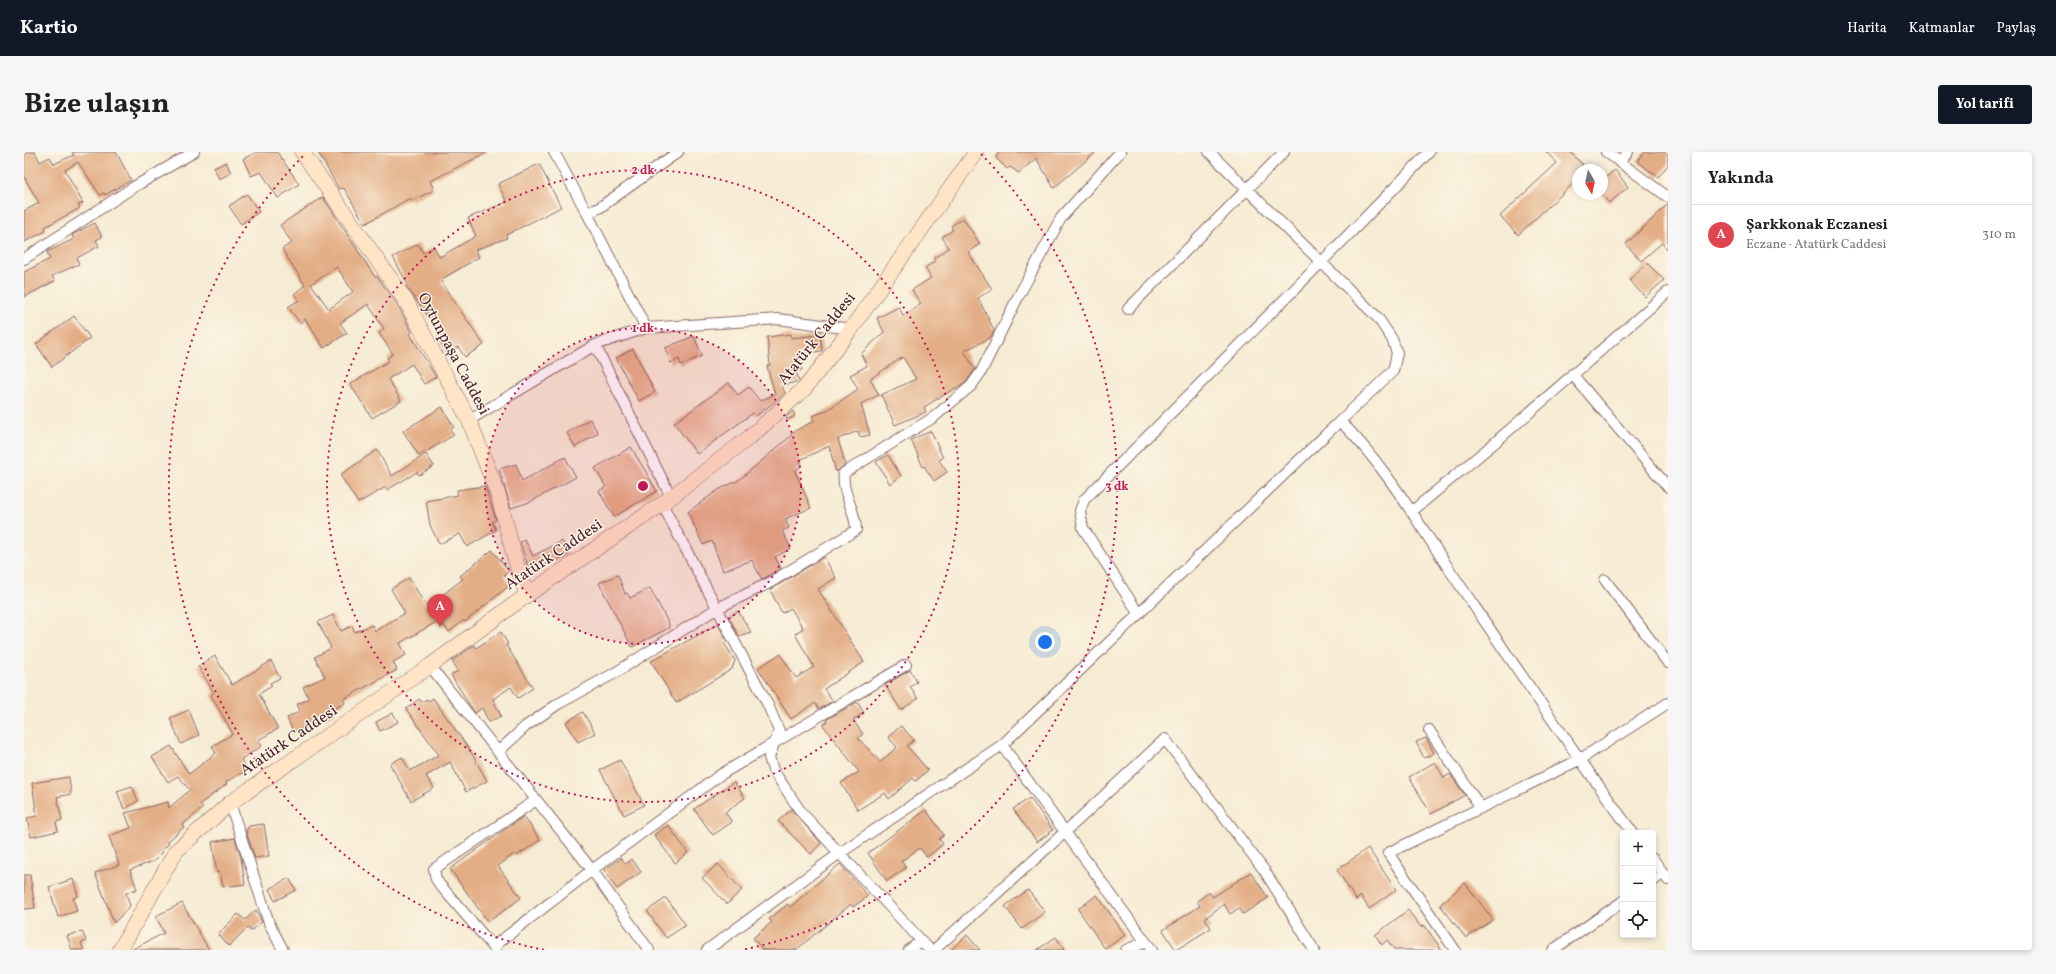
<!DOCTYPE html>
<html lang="tr">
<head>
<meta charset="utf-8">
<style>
	:root { --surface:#fff; --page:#f6f6f6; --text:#202124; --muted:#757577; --line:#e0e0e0; --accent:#111827 }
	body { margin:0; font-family:Vollkorn,serif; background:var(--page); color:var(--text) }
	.controls { position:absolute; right:12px; bottom:12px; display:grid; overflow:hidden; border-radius:4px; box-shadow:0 2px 6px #0003 }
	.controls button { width:36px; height:36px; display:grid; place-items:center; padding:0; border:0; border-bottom:1px solid var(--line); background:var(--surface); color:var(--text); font:20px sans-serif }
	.compass { position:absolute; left:1548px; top:12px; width:36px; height:36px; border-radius:50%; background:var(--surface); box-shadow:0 2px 6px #0003; rotate:171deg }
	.you { position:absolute; left:1021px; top:490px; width:14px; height:14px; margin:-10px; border:3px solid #fff; border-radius:50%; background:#1a73e8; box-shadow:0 0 0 6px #1a73e833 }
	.badge { display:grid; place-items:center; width:26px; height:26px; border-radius:50%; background:var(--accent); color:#fff; font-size:13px; font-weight:700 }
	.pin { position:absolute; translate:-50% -33px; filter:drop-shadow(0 1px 2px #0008) }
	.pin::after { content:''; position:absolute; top:21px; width:14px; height:12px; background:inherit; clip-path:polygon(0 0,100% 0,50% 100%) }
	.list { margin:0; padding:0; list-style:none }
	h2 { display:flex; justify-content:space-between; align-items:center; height:52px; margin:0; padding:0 16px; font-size:17px }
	h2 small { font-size:13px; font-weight:400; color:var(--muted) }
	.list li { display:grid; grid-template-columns:26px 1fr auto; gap:12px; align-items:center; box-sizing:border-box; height:60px; padding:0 16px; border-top:1px solid var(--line) }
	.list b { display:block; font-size:15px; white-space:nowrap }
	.list p { margin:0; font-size:13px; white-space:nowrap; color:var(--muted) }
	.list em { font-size:13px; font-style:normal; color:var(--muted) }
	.icon { flex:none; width:22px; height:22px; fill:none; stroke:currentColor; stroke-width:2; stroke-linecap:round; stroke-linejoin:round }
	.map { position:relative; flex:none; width:1644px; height:798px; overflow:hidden; border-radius:4px }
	header { display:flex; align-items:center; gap:24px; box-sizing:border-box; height:56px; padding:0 20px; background:var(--accent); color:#fff }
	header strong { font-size:19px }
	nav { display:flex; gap:22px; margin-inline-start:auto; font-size:14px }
	.intro { display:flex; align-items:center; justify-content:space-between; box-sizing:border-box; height:96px; padding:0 24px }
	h1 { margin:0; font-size:28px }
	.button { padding:10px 18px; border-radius:4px; background:var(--accent); color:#fff; font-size:14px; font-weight:700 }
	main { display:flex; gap:24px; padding:0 24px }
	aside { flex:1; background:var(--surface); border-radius:4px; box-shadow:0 2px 6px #0003 }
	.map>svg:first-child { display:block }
	.building { fill:#e3ae86; fill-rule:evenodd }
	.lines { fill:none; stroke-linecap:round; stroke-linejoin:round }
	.street-casing { stroke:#866666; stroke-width:12 }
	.secondary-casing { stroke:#866666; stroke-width:16 }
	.street { stroke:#fff; stroke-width:10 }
	.secondary { stroke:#ffe4c6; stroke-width:15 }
	.ring { fill:none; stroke:#c2185b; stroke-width:2; stroke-dasharray:2 4 }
	.labels { text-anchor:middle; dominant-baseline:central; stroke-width:3; stroke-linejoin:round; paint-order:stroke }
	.street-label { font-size:16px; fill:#4a1f2b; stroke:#fcf5e5 }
	.centre { fill:#c2185b; stroke:#fcf5e5; stroke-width:2 }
	.ring-label { font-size:12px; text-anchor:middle; font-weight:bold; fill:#c2185b; stroke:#fcf5e5; stroke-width:3; stroke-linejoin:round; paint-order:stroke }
</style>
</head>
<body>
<header>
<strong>Kartio</strong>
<nav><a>Harita</a><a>Katmanlar</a><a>Paylaş</a></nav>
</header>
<div class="intro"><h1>Bize ulaşın</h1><a class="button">Yol tarifi</a></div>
<main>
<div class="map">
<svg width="1644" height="798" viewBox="0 0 1644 798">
	<rect width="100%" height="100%" fill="#fcf5e5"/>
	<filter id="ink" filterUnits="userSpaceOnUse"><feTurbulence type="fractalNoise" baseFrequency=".025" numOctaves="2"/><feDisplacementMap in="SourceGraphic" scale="8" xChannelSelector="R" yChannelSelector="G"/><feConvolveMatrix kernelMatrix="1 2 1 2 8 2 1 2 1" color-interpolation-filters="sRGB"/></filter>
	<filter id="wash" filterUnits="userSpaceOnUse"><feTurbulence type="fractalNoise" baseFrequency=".012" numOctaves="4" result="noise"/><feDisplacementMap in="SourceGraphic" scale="16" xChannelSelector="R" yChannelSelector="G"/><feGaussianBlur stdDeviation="0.9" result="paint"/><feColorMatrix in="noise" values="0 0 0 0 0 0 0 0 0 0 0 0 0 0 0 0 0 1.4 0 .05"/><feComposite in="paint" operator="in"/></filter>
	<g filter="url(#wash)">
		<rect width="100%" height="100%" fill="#f6ebd3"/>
		<g id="blocks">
			<!-- building -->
			<path class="building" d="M4,0H11L16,10L26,5L30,12L50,3L48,0H92L107,28L81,43L80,41L76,43L54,10L41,18L59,51L54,53L56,56L21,75L22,79L0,90V59L15,51L0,25V2Z
				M233,0H253L275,32L254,46L237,20L227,24L219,7Z
				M294,0H464L406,29L410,38L387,49L386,46L341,72L320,36L315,37Z
				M975,0H1072L1030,36L1012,6L995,21L986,15L983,17L972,6Z
				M1522,0H1546L1559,13L1554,17V27L1494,83L1476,64L1533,11Z
				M1621,0H1644V13L1634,25L1613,9Z
				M202,10L207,21L195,27L190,16Z
				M515,12L537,55L482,83L483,86L451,98L455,105L418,127L417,130L460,193L441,205L434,195L423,201L413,185L417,182L382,134L384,133L369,105L394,92L399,101L410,95L416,105L452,84L444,66L483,50L474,32Z
				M1591,18L1604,35L1585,51L1578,43V28Z
				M223,42L235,60L217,72L205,54Z
				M299,45L351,125L353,124L374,154L388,180L386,182L412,225L400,232L388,212L364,227L377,249L348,266L326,232L365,209L363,206L369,202L355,181L360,177L344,152L316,171L323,181L300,196L281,167L276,171L264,155L275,148L270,142L281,133L258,97L268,91L256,73ZM313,115L329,140L305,157L287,132Z
				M1644,52V98L1638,91L1617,109L1602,92Z
				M939,66L956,92L944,100L968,137L954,146L970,178L966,186L940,199L951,217L943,229L900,255L902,260L871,273L857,243L892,227L879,205L846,227L855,243L837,252L846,283L836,285L834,279L814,287L821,312L812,320L805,294L776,308L778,313L771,319L787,356L761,367L765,376L758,379L767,396L751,405L757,416L739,427L737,426L728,408L699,419L688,389L679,393L664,360L694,338L715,328L768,283L767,281L790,269L788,264L802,259L834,237L826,223L843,214L837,202L860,180L853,166L875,155L879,164L897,152L888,138L907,126L901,116L911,109L910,106L925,96L918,85L929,78L927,74Z
				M71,71L78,85L72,88L75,94L53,106L55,112L28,124L31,129L0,145V120L26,107L23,100L50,87L48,83Z
				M1623,111L1640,128L1621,145L1605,128Z
				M50,164L66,186L28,215L12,192Z
				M767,182V186L796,183L798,199L774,202L778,218L772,219L775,229L758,234L761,241L753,248L732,264L729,261L673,302L650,271L705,231L714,243L725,235L736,249L751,242L743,214L746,213L743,185Z
				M670,184L678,204L657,213L655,207L647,211L641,196Z
				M609,197L631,240L615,249L592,206Z
				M418,255L430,275L426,278L430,283L395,304L379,279Z
				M769,259L771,264L763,268L762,265Z
				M566,267L574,281L551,295L543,281Z
				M907,279L919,306L915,308L923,320L910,329L900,314L899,315L887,288Z
				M607,295L633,339L590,365L575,339L582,335L571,316Z
				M353,298L368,324L402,302L410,314L395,323L393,320L363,338L362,335L334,351L316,323Z
				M864,303L877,324L866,332L852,310Z
				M541,305L552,325L506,350L487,356L475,317L492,312L498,329Z
				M461,334L472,368L468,370L472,378L443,395L436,382L415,392L406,373L402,349L434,343L433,338Z
				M501,388L509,404L538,389L545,402L506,421L496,390Z
				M468,398L485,419L480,423L487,432L441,470L440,468L425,480L416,468L376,491L382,503L369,510L373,518L319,547L321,551L307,558L309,562L270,581L263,566L276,559L273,552L285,547L279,535L301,525L291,505L307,496L294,470L309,463L317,479L328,474L331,480L348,473L351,479L381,461L367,437L385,426L403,455L439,427L436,424Z
				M800,405L812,426L794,437L840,510L800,537L809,549L795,557L791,551L767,567L734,516L756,502L772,526L790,515L771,482L779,476L767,456L758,461L746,438Z
				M594,423L601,442L603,441L606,446L626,436L645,472V476L608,495L575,431Z
				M714,459L727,480L715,484L705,465Z
				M694,472L703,490L700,491L711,508L708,517L652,551L627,509Z
				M477,480L484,492L482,493L509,536L494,546L487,535L469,547L477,564L465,570L458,556L451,561L427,523L434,519L428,509L450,493L452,496Z
				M191,504L208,533L247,509L256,526L246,531L248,534L235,542L254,577L234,588L238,594L217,607L223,618L202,630L203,632L176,652L179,656L158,673L160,675L143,690L145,692L137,698L139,700L130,709L106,718L113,737L102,741L106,754L90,771L71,721L95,713L85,684L107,676L101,661L144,650L145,656L166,638L154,624L144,630L128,605L147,594L165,622L192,601L188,594L209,582L187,543L190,541L174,514Z
				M886,518L893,530L886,535L894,547L877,558L861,533Z
				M409,546L447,600L463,629L442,640L426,610L402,624L410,636L387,649L366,612L378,605L386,619L415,603L382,557L395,547L398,550L403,547L405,549Z
				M833,550L840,561L829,568L839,582L834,586L856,610L873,595L864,585L877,574L890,588L883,594L904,618L892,629L889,626L865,647L861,641L834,658L817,631L835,620L799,573L803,569L802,568Z
				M165,558L175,583L157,592L146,566Z
				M559,560L571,581L554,590L542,570Z
				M369,561L374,570L356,579L352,570Z
				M1402,586L1410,601L1400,606L1392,590Z
				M596,608L620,653L600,663L576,618Z
				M1411,610L1420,626L1426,622L1441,643L1407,662L1385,625Z
				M45,625L47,642L33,645L38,668L32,670L34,679L7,685L3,666L13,664L8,631Z
				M710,630L721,646L701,660L708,670L689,683L670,657Z
				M108,634L114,649L100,657L93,639Z
				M1006,646L1029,678L1013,690L989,657Z
				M767,657L797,691L787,702L754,669Z
				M902,658L920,683L915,687L919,692L903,705L896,696L877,709L882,716L863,729L844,701Z
				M500,664L516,688L492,704L490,702L474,714L497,746L464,770L426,717Z
				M240,672L245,704L231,706L222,679L225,674Z
				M644,673L664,701L651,711L630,683Z
				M211,686L217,706L221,732L199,735L196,720L193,721L188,690Z
				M1344,696L1372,738L1345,757L1337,744L1332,748L1313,718Z
				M597,706L602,712L608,707L617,720L593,737L580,718Z
				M694,712L718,738L703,752L678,726Z
				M816,712L844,744L829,755L827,752L772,798H739L729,786L748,770L745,767L764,752L766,755Z
				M1227,720L1244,746L1219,762L1215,756L1206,762L1200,752L1181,766L1187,776L1152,798L1139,778L1176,754L1173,749L1185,740L1189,745Z
				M0,723H6L11,756L0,757Z
				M265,726L272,738L251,749L245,737Z
				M49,727L54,744L49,746L53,759L34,765L25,735Z
				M1441,731L1469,768L1442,786L1416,753Z
				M1004,738L1021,760L998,777L981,754Z
				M1073,743L1101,783L1081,797L1054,757Z
				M642,746L662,773L642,786L623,759Z
				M158,751L185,798H107L140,781L132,764Z
				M232,758L238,770L227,779L224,775L205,794L194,782L214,762L221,768Z
				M1384,758L1397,775L1400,773L1418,798H1371L1363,788L1358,793L1351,783Z
				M58,779L62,789L57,791L60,798H48L43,784Z
				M943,783L956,798H927Z
				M1032,785L1040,798H1013Z"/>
		</g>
	</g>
	<g filter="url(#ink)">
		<use href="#blocks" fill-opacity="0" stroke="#866666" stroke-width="1"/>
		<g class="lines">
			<defs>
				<path id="street" d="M530,0L563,61
					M1185,0L1354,166L1368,187L1373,201L1369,219L1316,269C1360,312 1393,369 1427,420C1487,508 1546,596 1609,681
					M1582,0L1644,45
					M1596,10L1604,0
					M0,107L108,36L170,0
					M1104,157L1260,0
					M622,176L563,61L575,56L654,0
					M571,193L647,345
					M1548,222L1644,335
					M445,268L571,193L622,176L754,167L827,177
					M638,352L744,553L755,579L745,605L749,618L777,660L906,798
					M1387,360L1468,293L1644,140
					M1581,428L1644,511
					M1115,462L1059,376L1056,359L1060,348C1175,232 1292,118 1405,0
					M406,514L568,718L625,798
					M1405,578L1457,656
					M978,593L1316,269
					M474,600L502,574L534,552L591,521L692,457L747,430L832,378C832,358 817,341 820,321L910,265L947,234L957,220L994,145L1037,66L1096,0
					M206,651L245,771L259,798
					M1629,707L1644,728
					M1629,729L1640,721
					M1124,793L1041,680L1141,587L1240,718L1290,798
					M469,795L568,718L696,623L882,513
					M472,798L416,733L412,727L410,717L512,648
					M683,798L816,701L978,593L1041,680L910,798
					M885,798L897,789
					M1102,798L1122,790L1128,798
					M1431,798L1364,701L1555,608L1644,551
					M1529,798L1599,749"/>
				<path id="secondary" d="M278,0L382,149L445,268L475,345L491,407L503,443
					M96,798L152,699L206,651L406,514L503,443L638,352L726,285L781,236L827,177L952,0"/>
			</defs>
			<!-- street casing -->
			<use href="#street" class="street-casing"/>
			<!-- secondary casing -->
			<use href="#secondary" class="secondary-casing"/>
			<!-- street -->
			<use href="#street" class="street"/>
			<!-- secondary -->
			<use href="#secondary" class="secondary"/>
		</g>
	</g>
	<!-- distance rings -->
	<circle cx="619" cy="334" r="158" fill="#c2185b" fill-opacity=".12"/>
	<g class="ring">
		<circle cx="619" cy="334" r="158"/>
		<circle cx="619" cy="334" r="316"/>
		<path d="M520 798A474 474 0 0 1 281 2M957 2A474 474 0 0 1 718 798"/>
	</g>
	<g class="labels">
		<!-- street labels -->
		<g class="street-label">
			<text transform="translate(793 187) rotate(-51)">Atatürk Caddesi</text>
			<text transform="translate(429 202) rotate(62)">Oytunpaşa Caddesi</text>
			<text transform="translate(530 403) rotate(-34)">Atatürk Caddesi</text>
			<text transform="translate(265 589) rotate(-34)">Atatürk Caddesi</text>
		</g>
	</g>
	<circle cx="619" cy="334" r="6" class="centre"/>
	<g class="ring-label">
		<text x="619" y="22">2 dk</text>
		<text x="619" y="180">1 dk</text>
		<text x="1093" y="338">3 dk</text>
	</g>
</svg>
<div class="controls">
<button>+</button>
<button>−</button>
<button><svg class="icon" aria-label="locate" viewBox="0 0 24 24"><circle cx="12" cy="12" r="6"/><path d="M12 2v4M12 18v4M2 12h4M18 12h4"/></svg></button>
</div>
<svg class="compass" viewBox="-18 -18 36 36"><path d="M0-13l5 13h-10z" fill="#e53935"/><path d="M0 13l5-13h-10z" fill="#757577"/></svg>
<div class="you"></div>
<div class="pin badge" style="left:416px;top:475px;background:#e0444e">A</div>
</div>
<aside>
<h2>Yakında<small></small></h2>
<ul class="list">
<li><span class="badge" style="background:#e0444e">A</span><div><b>Şarkkonak Eczanesi</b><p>Eczane · Atatürk Caddesi</p></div><em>310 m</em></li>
</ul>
</aside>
</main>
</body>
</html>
